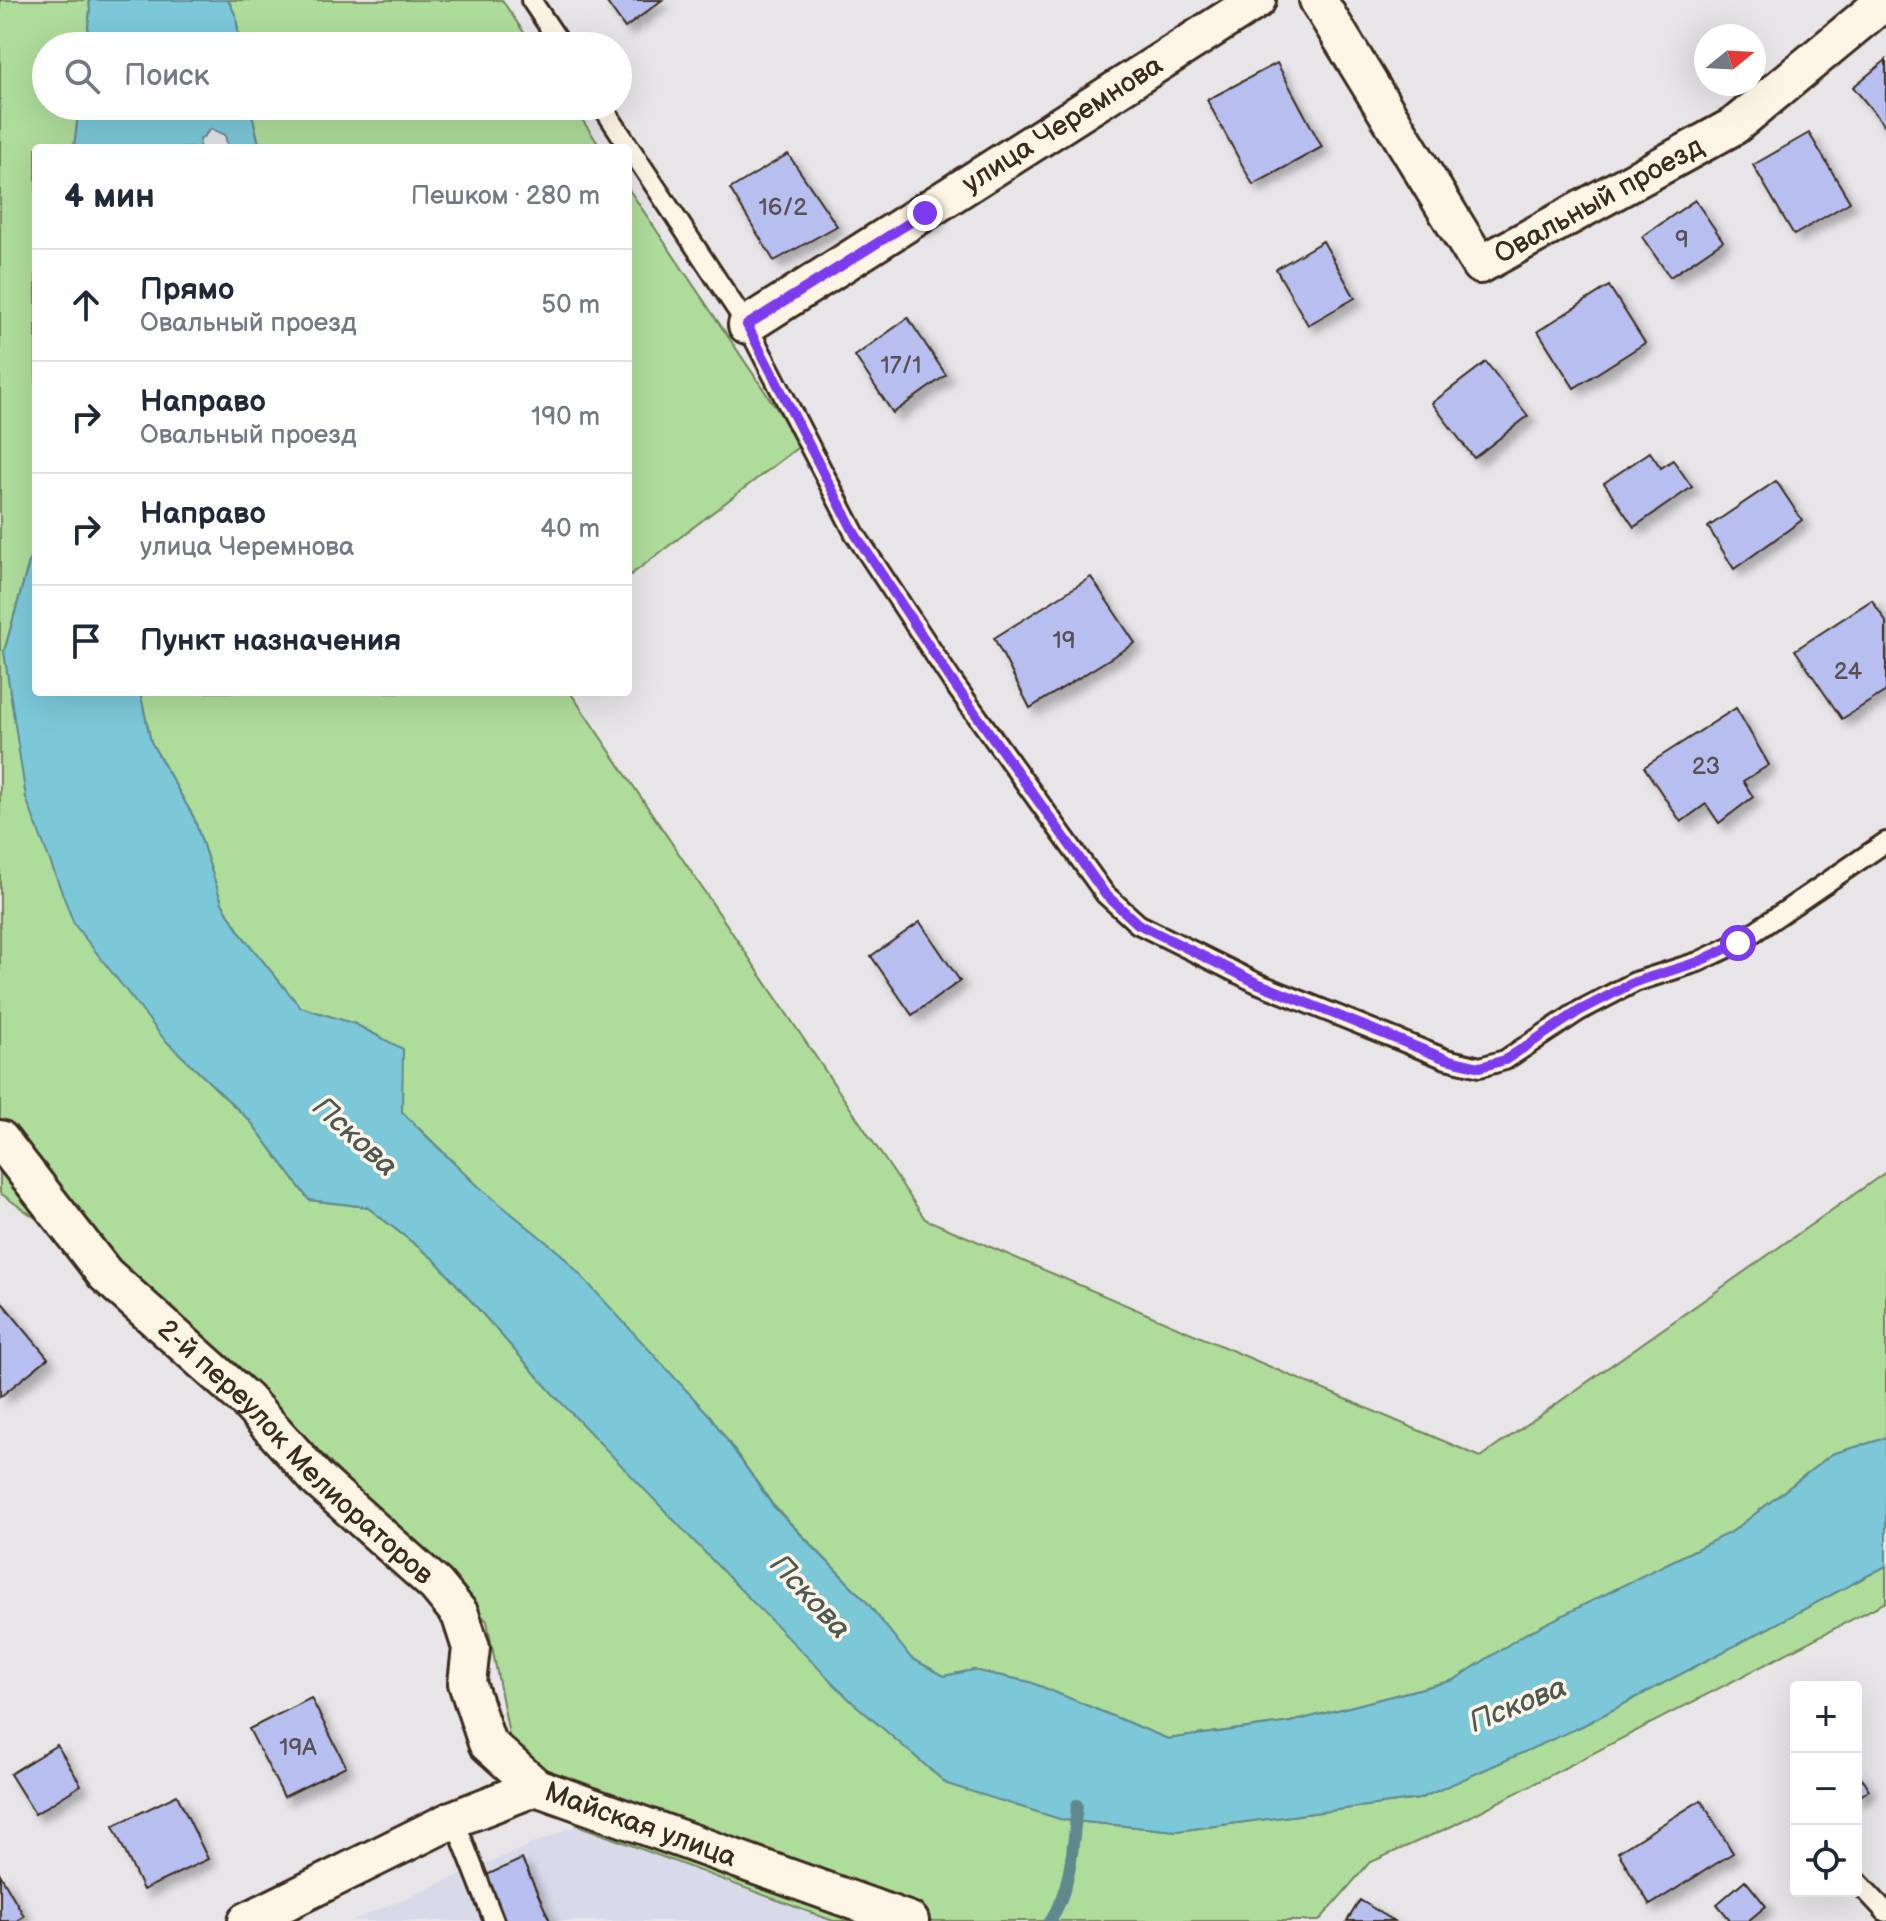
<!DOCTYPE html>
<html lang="ru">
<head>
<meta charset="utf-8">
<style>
	:root { --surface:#fff; --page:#f6f6f7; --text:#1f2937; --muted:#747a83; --line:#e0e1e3 }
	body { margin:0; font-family:"Balsamiq Sans",sans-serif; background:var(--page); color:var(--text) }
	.controls { position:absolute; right:24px; bottom:24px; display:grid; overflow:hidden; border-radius:8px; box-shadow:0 8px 32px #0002 }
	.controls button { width:72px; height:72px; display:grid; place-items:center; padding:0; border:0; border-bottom:2px solid var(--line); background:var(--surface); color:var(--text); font:40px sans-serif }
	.compass { position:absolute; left:1694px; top:24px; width:72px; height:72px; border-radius:50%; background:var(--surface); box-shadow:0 8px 32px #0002; rotate:72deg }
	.stop { position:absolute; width:24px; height:24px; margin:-18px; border:6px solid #7c3aed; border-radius:50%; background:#fff }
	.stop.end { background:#7c3aed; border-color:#fff; box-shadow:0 2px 8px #0008 }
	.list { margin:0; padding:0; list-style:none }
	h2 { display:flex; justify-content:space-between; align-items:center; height:104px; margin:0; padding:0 32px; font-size:34px }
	h2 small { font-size:26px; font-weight:400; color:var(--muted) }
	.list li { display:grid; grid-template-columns:52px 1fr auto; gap:24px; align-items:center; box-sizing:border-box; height:112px; padding:0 32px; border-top:2px solid var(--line) }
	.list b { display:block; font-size:30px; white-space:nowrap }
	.list p { margin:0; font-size:26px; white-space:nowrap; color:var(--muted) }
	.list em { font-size:26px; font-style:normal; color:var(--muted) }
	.icon { flex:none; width:44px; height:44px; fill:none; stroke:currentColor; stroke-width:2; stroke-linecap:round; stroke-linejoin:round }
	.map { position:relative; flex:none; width:1886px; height:1921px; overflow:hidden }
	.search { position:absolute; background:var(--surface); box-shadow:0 8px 32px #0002; left:32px; top:32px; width:600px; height:88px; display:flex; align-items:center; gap:20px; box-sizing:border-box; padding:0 28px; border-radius:44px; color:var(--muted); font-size:30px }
	.panel { position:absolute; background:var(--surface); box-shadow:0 8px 32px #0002; left:32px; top:144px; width:600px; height:552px; border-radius:8px }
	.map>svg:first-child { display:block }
	.built { fill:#d8daea }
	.green { fill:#aedc9b; stroke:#74835c; stroke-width:2 }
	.water { fill:#7bc8d9; stroke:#61898e; stroke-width:2 }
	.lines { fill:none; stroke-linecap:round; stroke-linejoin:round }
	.stream { stroke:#61898e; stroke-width:12 }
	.building { fill:#b6bff0; stroke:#3b2a1e; stroke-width:2; filter:url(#shadow) }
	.lane-casing { stroke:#3b2a1e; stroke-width:24 }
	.street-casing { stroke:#3b2a1e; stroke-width:42 }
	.lane { stroke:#fcf5e5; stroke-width:18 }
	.street { stroke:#fcf5e5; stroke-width:36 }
	.route { stroke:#7c3aed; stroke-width:10 }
	.labels { text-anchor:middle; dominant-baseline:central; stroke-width:7; stroke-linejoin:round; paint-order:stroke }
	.number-label { font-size:24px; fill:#5a4f52 }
	.street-label { font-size:28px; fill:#3b2a1e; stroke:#fcf5e5 }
	.water-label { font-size:30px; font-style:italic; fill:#4e5956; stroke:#fcf5e5 }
</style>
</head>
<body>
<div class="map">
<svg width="1886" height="1921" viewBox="0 0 1886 1921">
	<defs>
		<filter id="shadow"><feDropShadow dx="7" dy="7" stdDeviation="4" flood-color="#0004"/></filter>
	</defs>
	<rect width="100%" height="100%" fill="#e7e5e8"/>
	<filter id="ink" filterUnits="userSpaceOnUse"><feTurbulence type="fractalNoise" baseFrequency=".0125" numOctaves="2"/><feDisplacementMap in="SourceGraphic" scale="16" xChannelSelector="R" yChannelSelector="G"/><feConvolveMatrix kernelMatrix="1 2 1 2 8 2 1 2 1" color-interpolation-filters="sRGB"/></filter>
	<g filter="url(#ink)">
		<!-- built -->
		<path class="built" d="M577,1825L833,1921H352Z"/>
		<!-- green -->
		<path class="green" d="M0,0H89L90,10L86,46H46V106H79L74,148H36V537L4,652L164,1039L251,1122L309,1200L367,1207L435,1260L554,1395L1063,1820L1177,1831L1419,1799L1582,1726L1886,1566V1602L1452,1826L1369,1863L1319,1921H833L577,1825L536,1787L513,1755L487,1621L211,1342L0,1193Z
			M228,0H502L533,46H240L236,16Z
			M250,106H573L601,148H260Z
			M628,188L801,445L628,577Z
			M140,692H570L925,1219L1481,1457L1886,1172V1438L1832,1454L1733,1531L1525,1634L1454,1680L1291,1722L1168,1739L1030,1682L973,1670L944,1676L911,1658L865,1600L773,1505L710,1416L649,1352L402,1112V1049L355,1024L300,1007L240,933L222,903L194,818L151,742Z"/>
		<!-- water -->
		<path class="water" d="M89,0H228L236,16L240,46H86L90,10Z
			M79,106H250L260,148H228L225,135L211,129L200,140L199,148H74Z
			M36,537V692H140L151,742L194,818L222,903L240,933L300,1007L355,1024L403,1049L402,1112L474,1183L561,1254L710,1416L773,1506L865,1600L911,1658L944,1676L973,1670L1030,1682L1168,1739L1291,1722L1454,1680L1525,1634L1733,1531L1832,1454L1886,1438V1566L1582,1726L1419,1799L1177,1831L1063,1820L947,1784L850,1700L737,1586L554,1395L435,1260L367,1207L309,1200L251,1122L164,1039L74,924L26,798L4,652Z"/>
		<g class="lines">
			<!-- stream -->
			<path class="stream" d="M1050,1921C1072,1887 1073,1845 1077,1805"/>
		</g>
		<!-- building -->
		<path class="building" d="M605,0H662L625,28Z
			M1886,60V127L1853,87Z
			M1277,63L1322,147L1253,185L1207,100Z
			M1809,133L1850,202L1794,235L1753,165Z
			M788,154L837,226L774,261L730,189Z
			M1695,200L1723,241L1670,277L1642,237Z
			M1323,241L1355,298L1308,325L1276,269Z
			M1609,286L1645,343L1574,388L1538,331Z
			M908,318L946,375L893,413L855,356Z
			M1486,362L1528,416L1474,458L1432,403Z
			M1650,452L1661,468L1673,460L1692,487L1634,527L1604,483Z
			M1776,481L1802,520L1734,569L1708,527Z
			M1091,577L1135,643L1030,708L994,638Z
			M1872,600L1886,622V691L1842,719L1795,650Z
			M1736,708L1769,765L1743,781L1753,797L1719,823L1706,804L1681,822L1644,767Z
			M920,922L960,981L912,1015L871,956Z
			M0,1300L48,1358L0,1397Z
			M311,1698L346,1766L284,1797L249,1729Z
			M57,1745L81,1785L35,1814L10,1774Z
			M1856,1769L1869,1790L1856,1799Z
			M177,1795L208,1859L143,1890L113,1826Z
			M1701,1800L1733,1853L1650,1905L1618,1852Z
			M522,1859L550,1921H501L482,1877Z
			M0,1874L24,1916L16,1921H0Z
			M1745,1880L1766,1906L1748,1921H1731L1717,1904Z
			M1360,1900L1394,1921H1347Z"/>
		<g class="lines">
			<defs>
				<path id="lane" d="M531,0L562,46
					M602,106L747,325L855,534L952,681L1105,894L1138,924L1257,983L1446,1059L1480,1067L1505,1060L1579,1011L1635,982L1698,962L1738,943L1886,842
					M454,1819L494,1921
					M1856,1880L1886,1912"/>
				<g id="street">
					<path id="s1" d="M1318,0L1480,265L1734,126L1886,0"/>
					<path id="s2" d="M747,325L1257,0"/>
					<path id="s3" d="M0,1139L105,1274L246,1400L318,1480L436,1585L460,1614L471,1648L467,1683L487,1743L536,1787"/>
					<path id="s4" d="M247,1921L454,1819L536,1787L910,1921"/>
				</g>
			</defs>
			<!-- lane casing -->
			<use href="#lane" class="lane-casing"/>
			<!-- street casing -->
			<use href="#street" class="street-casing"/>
			<!-- lane -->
			<use href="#lane" class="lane"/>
			<!-- street -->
			<use href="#street" class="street"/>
		</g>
	</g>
	<g class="lines" filter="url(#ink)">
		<!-- route -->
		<path class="route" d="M925,213L747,325L855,534L952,681L1105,894L1138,924L1257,983L1446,1059L1480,1067L1505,1060L1579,1011L1635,982L1698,962L1738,943"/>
	</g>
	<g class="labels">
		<!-- number labels -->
		<g class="number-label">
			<text x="783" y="207">16/2</text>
			<text x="1682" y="239">9</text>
			<text x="901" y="365">17/1</text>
			<text x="1064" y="640">19</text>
			<text x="1848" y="671">24</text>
			<text x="1706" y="766">23</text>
			<text x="298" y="1747">19А</text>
		</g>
		<!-- street labels -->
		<g class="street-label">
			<text stroke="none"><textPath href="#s2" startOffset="374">улица Черемнова</textPath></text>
			<text stroke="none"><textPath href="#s1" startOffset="446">Овальный проезд</textPath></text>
			<text stroke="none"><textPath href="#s3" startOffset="432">2-й переулок Мелиораторов</textPath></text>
			<text stroke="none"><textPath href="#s4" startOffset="430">Майская улица</textPath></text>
		</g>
		<!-- water labels -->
		<g class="water-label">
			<text transform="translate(355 1137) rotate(42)">Пскова</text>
			<text transform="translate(810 1597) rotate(47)">Пскова</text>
			<text transform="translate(1518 1705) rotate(-22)">Пскова</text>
		</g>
	</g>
</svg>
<div class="controls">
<button>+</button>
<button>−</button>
<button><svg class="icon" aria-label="locate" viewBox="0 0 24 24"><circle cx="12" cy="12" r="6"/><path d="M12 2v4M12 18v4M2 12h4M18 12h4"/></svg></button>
</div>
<svg class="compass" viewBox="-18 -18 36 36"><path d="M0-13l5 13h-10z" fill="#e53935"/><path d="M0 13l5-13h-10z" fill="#747a83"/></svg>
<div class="stop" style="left:1738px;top:943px"></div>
<div class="stop end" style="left:925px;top:213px"></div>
<div class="search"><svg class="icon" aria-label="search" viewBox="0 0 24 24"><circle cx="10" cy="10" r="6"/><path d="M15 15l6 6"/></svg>Поиск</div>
<section class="panel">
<h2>4 мин<small>Пешком · 280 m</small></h2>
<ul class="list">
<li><svg class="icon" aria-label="ahead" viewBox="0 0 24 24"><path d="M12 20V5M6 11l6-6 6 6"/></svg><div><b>Прямо</b><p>Овальный проезд</p></div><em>50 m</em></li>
<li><svg class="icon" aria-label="right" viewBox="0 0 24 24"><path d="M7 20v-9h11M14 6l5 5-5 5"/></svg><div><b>Направо</b><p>Овальный проезд</p></div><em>190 m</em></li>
<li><svg class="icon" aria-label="right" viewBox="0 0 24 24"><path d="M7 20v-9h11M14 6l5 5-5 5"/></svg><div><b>Направо</b><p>улица Черемнова</p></div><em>40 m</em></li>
<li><svg class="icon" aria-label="arrive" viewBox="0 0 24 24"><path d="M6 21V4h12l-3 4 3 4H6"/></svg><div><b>Пункт назначения</b></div></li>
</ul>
</section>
</div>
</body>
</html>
